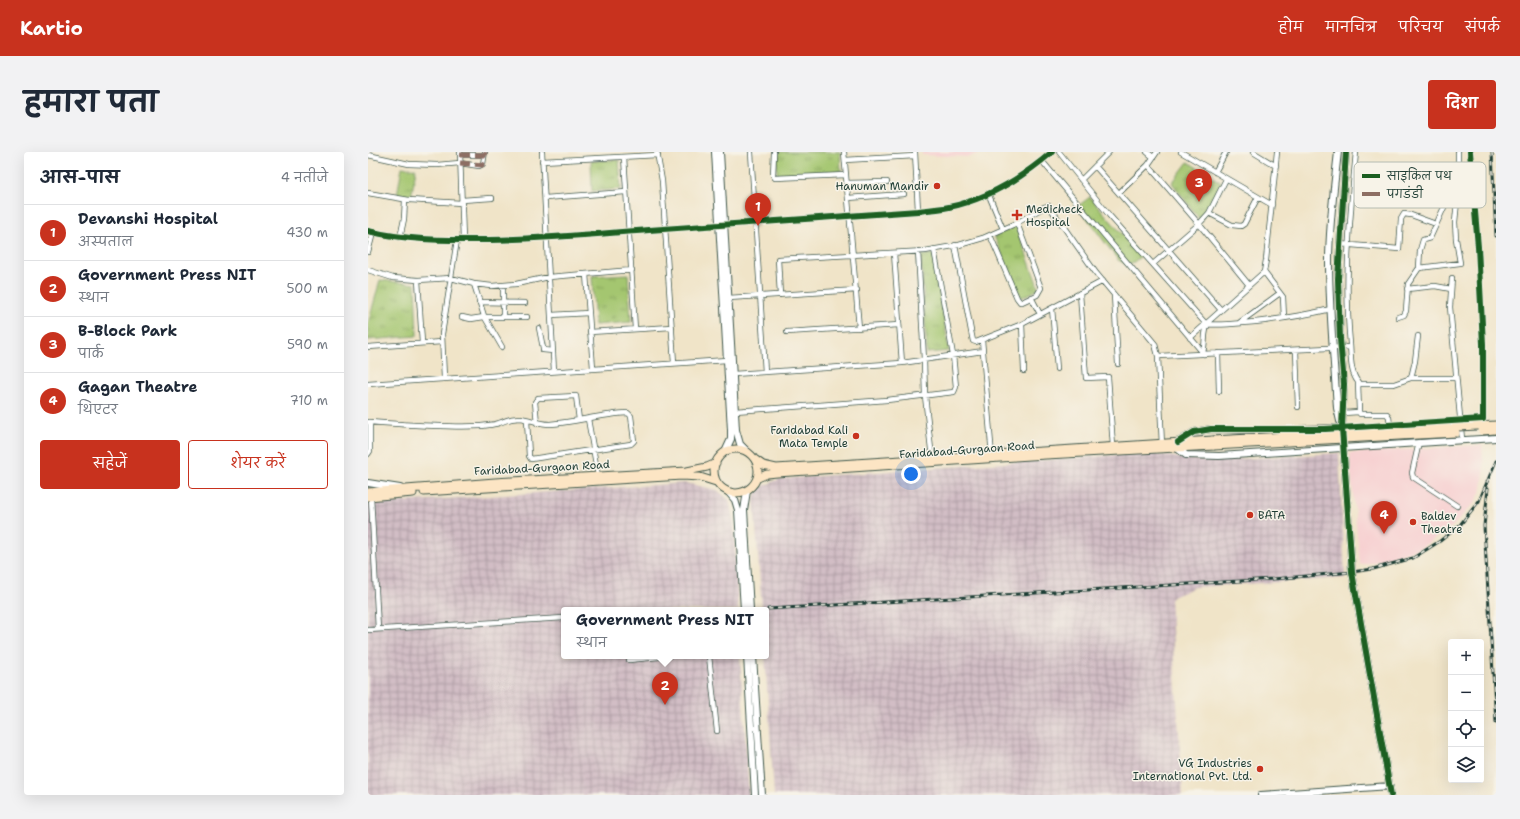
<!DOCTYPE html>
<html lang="hi">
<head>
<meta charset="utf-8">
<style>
	:root { --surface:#fff; --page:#f2f2f3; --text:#1f2937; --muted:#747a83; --line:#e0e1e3; --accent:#c8321e }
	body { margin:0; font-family:"Shantell Sans","Playpen Sans Deva",sans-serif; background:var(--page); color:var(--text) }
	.controls { position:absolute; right:12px; bottom:12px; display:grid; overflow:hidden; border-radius:4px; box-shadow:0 4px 16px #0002 }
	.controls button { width:36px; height:36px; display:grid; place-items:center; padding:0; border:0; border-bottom:1px solid var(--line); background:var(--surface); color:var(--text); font:20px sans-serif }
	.you { position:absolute; left:543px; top:322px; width:14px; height:14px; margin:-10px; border:3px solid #fff; border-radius:50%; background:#1a73e8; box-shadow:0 0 0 6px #1a73e833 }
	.badge { display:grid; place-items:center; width:26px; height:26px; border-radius:50%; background:var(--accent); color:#fff; font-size:13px; font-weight:700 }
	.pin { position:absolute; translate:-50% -33px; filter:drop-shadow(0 1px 2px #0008) }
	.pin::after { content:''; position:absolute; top:21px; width:14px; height:12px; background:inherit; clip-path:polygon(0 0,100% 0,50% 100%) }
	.popup { position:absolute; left:193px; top:455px; width:208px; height:52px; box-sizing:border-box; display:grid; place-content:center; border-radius:4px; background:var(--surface); filter:drop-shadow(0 1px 3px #0005); font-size:13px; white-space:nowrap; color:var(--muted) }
	.popup b { font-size:15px; color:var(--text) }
	.popup::after { content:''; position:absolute; left:50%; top:100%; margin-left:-8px; border:8px solid transparent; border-top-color:var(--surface) }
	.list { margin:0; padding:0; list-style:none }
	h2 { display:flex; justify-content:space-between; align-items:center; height:52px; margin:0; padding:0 16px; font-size:17px }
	h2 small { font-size:13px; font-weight:400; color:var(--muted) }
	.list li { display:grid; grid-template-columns:26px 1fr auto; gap:12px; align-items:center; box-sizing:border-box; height:56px; padding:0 16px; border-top:1px solid var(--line) }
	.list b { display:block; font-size:15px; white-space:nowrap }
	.list p { margin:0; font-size:13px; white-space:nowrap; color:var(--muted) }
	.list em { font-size:13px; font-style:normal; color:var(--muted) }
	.actions { display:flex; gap:8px; padding:12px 16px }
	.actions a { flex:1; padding:9px 0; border:1px solid var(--accent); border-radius:4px; text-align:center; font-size:14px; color:var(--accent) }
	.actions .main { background:var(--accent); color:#fff }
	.icon { flex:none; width:22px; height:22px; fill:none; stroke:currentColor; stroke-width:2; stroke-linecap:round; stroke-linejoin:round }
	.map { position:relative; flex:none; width:1128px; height:643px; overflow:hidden; border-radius:4px }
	header { display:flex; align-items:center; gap:24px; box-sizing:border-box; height:56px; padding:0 20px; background:var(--accent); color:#fff }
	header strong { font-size:19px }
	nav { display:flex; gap:22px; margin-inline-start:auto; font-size:14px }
	.intro { display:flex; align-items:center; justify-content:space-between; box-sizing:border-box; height:96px; padding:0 24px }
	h1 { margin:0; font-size:28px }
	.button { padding:10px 18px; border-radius:4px; background:var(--accent); color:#fff; font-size:14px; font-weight:700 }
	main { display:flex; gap:24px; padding:0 24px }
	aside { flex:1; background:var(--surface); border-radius:4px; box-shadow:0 4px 16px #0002 }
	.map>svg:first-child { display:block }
	.built { fill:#f7cfd0 }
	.industrial { fill:url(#industrial-grid) }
	.park { fill:url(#park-tufts); stroke:#628252 }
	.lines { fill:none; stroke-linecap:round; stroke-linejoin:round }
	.minor-casing { stroke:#3e564a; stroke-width:6 }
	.tertiary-casing { stroke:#3e564a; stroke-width:8 }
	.secondary-casing { stroke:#3e564a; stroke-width:9 }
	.minor { stroke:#fff; stroke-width:4.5 }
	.tertiary { stroke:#fff; stroke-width:6 }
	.secondary { stroke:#fce5c4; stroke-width:7 }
	.rail-casing { stroke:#1f3d34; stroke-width:3 }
	.rail { stroke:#f7f3e8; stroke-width:1.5; stroke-dasharray:4.5; stroke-linecap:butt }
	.secondary-bridge-casing { stroke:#3e564a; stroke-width:9; stroke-linecap:butt }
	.secondary-bridge { stroke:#fce5c4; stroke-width:7 }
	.quiet { stroke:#8d6e63; stroke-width:5; stroke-dasharray:10 5; stroke-linecap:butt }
	.cycleway-casing { stroke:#f7f3e8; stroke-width:8 }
	.cycleway { stroke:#1b5e20; stroke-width:6 }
	.poi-dot { fill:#c8321e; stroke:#f7f3e8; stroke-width:1.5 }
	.labels { text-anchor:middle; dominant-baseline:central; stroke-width:3; stroke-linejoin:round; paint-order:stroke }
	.poi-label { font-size:11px; fill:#1f3d34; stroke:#f7f3e8; text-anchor:end }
	.street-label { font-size:11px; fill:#1f3d34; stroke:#f7f3e8 }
	.key { fill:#f7f3e8; stroke:#b6bcb2; stroke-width:1 }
	.key-label { font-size:11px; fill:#1f3d34 }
</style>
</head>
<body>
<header>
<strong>Kartio</strong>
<nav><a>होम</a><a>मानचित्र</a><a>परिचय</a><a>संपर्क</a></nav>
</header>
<div class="intro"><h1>हमारा पता</h1><a class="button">दिशा</a></div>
<main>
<aside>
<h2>आस-पास<small>4 नतीजे</small></h2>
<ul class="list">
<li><span class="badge">1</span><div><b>Devanshi Hospital</b><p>अस्पताल</p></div><em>430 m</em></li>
<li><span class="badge">2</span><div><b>Government Press NIT</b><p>स्थान</p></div><em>500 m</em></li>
<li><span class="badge">3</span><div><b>B-Block Park</b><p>पार्क</p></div><em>590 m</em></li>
<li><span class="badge">4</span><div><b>Gagan Theatre</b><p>थिएटर</p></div><em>710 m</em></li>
</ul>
<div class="actions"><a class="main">सहेजें</a><a>शेयर करें</a></div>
</aside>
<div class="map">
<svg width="1128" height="643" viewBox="0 0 1128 643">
	<defs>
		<pattern id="industrial-grid" width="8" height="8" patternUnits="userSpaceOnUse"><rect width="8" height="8" fill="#d2bdc5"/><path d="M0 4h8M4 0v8" fill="none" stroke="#aa9ba1"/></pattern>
		<pattern id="park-tufts" width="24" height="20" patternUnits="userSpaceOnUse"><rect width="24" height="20" fill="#a4c66f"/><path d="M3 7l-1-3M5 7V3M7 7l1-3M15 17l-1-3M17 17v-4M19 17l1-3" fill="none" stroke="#85a25c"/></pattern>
	</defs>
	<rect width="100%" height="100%" fill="#f7f3e8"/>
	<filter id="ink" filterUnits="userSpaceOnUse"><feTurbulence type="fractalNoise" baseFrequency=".025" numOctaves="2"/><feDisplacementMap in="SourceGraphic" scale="8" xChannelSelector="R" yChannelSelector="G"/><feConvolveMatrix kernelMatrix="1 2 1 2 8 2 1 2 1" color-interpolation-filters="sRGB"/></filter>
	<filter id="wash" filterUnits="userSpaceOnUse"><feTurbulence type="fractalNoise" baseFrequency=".012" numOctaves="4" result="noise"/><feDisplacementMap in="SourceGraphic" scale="16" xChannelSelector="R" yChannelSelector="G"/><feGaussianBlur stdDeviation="0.9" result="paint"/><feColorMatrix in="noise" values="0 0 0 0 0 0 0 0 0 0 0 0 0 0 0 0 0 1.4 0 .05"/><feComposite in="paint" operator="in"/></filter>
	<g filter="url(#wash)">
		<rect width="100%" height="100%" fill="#f0e4c8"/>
		<!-- built -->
		<path class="built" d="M554,0H614L601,5L554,3Z
			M1114,293L1116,321L1114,337L1107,350L1084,375L1054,395L1023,406L992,413L981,301Z"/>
		<!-- industrial -->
		<path class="industrial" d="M776,301L837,309L971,301L977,426L827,435L802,446L815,643H406L397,504L398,458H394L386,347L389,337L411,327Z
			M318,331L349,338L361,348L366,373L370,458H196V504H372L381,643H0V352Z"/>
		<!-- park -->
		<path class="park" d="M409,0H472L473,19L409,23Z
			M251,8L253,37L224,39L223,9Z
			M820,10L854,31L833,69L804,31Z
			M34,15L48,17L43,46L29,43Z
			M722,45L773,104L761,114L750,108L710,54Z
			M648,74L671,137L653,146L626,84Z
			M565,102L581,199L559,201L553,103Z
			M260,122L263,170L227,173L224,124Z
			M12,128L47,132L49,184L0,188V172Z"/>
	</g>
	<g filter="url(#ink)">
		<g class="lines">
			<defs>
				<path id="minor" d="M92,0L95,88
					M174,0L186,219
					M289,0L294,29L306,211
					M383,0L397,220
					M406,0L405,23L407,26L478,23
					M476,0L491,176
					M547,0L550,59
					M691,0L741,63L838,172C855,174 870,171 887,170C913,167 938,163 963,157
					M779,0L785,5
					M813,0L904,53
					M885,0L908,14
					M988,0C982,65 976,126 982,192C983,204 982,220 990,230L991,260L992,262H1019L1021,265L1022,273
					M0,3L41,12L69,13L92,11L111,14L115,12L117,0
					M92,3H116
					M256,5L267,177
					M477,8L547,4
					M174,9L290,3
					M674,9L836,202
					M780,13L831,72L881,133
					M727,14L853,158
					M847,20L858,0
					M713,28L741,0
					M478,31L519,30
					M0,41L41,48L94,51
					M620,41L635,77
					M751,41L780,13L789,0
					M177,46L258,40
					M480,46L536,42
					M94,48L124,46
					M841,61L864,73L873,74L876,72L890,45
					M0,79C41,89 78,88 121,88C174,87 228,82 281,78C371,71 460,66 550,59C560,58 571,57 581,55C619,47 655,25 684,0
					M622,83L649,146L652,150H654L669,143L673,136L649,71
					M32,86L36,67L37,48
					M971,92L1031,97L1033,67L1036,62L1043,63L1068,72
					M587,93L603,179L605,189L608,190L654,172L735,129
					M550,99L556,208L557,244L564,306
					M0,100L5,81
					M526,101L534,211
					M785,112L831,72L841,61L858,27
					M1051,116L1052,98L1055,88L1062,86L1078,51
					M0,118L25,126L50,128L83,126L106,132L124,134L148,132L181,125L264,118
					M896,120L915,145L916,166
					M218,122L225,216
					M1084,126L1082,155L1094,287
					M50,128L54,191
					M106,132L116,164L134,195
					M1039,137L1067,134L1083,137
					M712,141L718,226L740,225L745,294
					M412,143L410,107L557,99L591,93L615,86L649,71L676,55L681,54L728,121L787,192L790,204L794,294
					M746,143L750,212
					M663,145L672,162
					M360,146L489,138
					M111,150L157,151
					M684,156L689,217
					M183,163L221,161
					M94,165L103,167L116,165H159
					M135,165V134
					M1030,165L1036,163L1038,159L1040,132L1051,116L1092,111L1088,87L1087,70L1090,39V0
					M871,171L912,141
					M654,172L656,219
					M171,176L175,196
					M222,180L304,175
					M419,180L531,173
					M822,186L896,120L898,108L909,0
					M614,188L624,304
					M0,195L74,190
					M175,198L185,199
					M928,198L930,255
					M835,200C838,191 835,181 840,172
					M850,201L851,239
					M790,204L982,195
					M365,222L534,211L615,199
					M76,226L74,182L89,88
					M1043,226L1047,209L1050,184
					M0,232L359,208
					M991,232H1026L1043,226H1088
					M367,259L519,248L586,240L588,235L585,203L566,97
					M975,261L991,260
					M220,267L230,324
					M0,270C37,272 76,276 113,274C119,273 126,273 131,271C140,268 141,266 152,266C162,267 171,272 182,272C208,270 234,262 260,261L263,264L266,289L263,292L163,307L161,304L159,268
					M169,271L167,250L170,246L208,244L211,268
					M974,276L1115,267V192L1110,95L1102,0
					M1051,290L1044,321L1045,325L1089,354
					M0,302L2,299V270
					M3,345L10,477
					M0,478L196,466
					M341,504L349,579
					M261,508L301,504"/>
				<path id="tertiary" d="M347,0L363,278V287L357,300
					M352,0L368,278L372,292L381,301
					M970,0C966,36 961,73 961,110C961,158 966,207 969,256L972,269
					M978,0L970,127L972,187L976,232L974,276L976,304L984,420L1023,643
					M810,290L826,280L843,277L889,278L974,276
					M810,297L818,303L851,304L1128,286
					M0,331L32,336
					M379,339L376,358L382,458
					M361,341L367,348L370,358L376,458
					M379,504L387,643
					M385,504L394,643
					M893,643L1022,634"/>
				<path id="secondary" d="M346 319a22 22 0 1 1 44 0a22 22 0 1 1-44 0Z
					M388,308L395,313L408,316L845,288
					M390,326L399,322L409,321L678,303L846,294
					M0,340L127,330L319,319L339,315L348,311
					M56,340L314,324L332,325L348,330
					M0,345L45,341"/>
			</defs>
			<!-- minor casing -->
			<use href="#minor" class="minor-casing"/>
			<!-- tertiary casing -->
			<use href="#tertiary" class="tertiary-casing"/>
			<!-- secondary casing -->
			<use href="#secondary" class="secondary-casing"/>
			<!-- minor -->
			<use href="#minor" class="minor"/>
			<!-- tertiary -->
			<use href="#tertiary" class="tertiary"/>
			<!-- secondary -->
			<use href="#secondary" class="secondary"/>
			<defs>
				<path id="rail" d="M1124,0L1128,84
					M1120,336L1116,374L1128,570
					M400,457L905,427L984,420L1005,417L1045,406L1072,389L1092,373L1111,349L1128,309"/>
			</defs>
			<!-- rail casing -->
			<use href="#rail" class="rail-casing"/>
			<!-- rail -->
			<use href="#rail" class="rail"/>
			<defs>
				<path id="secondary-bridge" d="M1114,279L1128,278
					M845,288L1128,273
					M846,294L1088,281"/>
			</defs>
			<!-- secondary-bridge casing -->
			<use href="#secondary-bridge" class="secondary-bridge-casing"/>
			<!-- secondary-bridge -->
			<use href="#secondary-bridge" class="secondary-bridge"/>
			<!-- quiet -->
			<path class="quiet" d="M92,3H116
				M92,11L114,13L117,0"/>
			<defs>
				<path id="cycleway" d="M978,0L970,127L972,187L976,232L974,276L976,304L984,420L1023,643
					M0,79C41,89 78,88 121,88C174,87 228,82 281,78C371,71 460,66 550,59C560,58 571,57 581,55C619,47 655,25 684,0
					M810,290L826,280L843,277H957L1115,267V192L1110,95L1102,0"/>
			</defs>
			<!-- cycleway casing -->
			<use href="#cycleway" class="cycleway-casing"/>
			<!-- cycleway -->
			<use href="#cycleway" class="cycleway"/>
		</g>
	</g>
	<!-- markers -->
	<g class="poi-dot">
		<circle cx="569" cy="34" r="4"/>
		<path d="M647 57h4v4h4v4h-4v4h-4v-4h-4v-4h4z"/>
		<circle cx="488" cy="284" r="4"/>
		<circle cx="882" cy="363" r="4"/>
		<circle cx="1045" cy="370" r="4"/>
		<circle cx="892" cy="617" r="4"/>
	</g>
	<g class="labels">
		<!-- poi labels -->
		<g class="poi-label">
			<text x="561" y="34">Hanuman Mandir</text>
			<text x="658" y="57" text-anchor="start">Medicheck<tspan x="658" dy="13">Hospital</tspan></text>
			<text x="480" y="278">Faridabad Kali<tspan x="480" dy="13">Mata Temple</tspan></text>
			<text x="890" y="363" text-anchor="start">BATA</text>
			<text x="1053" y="364" text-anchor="start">Baldev<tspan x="1053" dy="13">Theatre</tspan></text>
			<text x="884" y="611">VG Industries<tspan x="884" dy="13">International Pvt. Ltd.</tspan></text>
		</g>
		<!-- street labels -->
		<g class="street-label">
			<text transform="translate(599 298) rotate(-4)">Faridabad-Gurgaon Road</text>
			<text transform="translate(174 316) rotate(-3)">Faridabad-Gurgaon Road</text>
		</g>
	</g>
	<!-- legend -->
	<rect x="986" y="10" width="132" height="46" rx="6" class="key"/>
	<rect x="994" y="22" width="18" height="4" fill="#1b5e20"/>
	<rect x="994" y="40" width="18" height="4" fill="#8d6e63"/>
	<g class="key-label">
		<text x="1019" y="28">साइकिल पथ</text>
		<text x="1019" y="46">पगडंडी</text>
	</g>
</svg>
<div class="controls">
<button>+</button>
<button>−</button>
<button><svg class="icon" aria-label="locate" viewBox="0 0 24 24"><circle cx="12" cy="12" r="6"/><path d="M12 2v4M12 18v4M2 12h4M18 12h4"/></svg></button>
<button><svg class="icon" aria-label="layers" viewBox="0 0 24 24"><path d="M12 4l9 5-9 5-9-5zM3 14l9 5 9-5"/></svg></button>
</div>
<div class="you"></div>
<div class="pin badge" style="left:390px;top:74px">1</div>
<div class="pin badge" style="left:297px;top:553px">2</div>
<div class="popup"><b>Government Press NIT</b>स्थान</div>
<div class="pin badge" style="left:831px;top:50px">3</div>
<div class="pin badge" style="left:1016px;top:382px">4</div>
</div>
</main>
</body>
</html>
